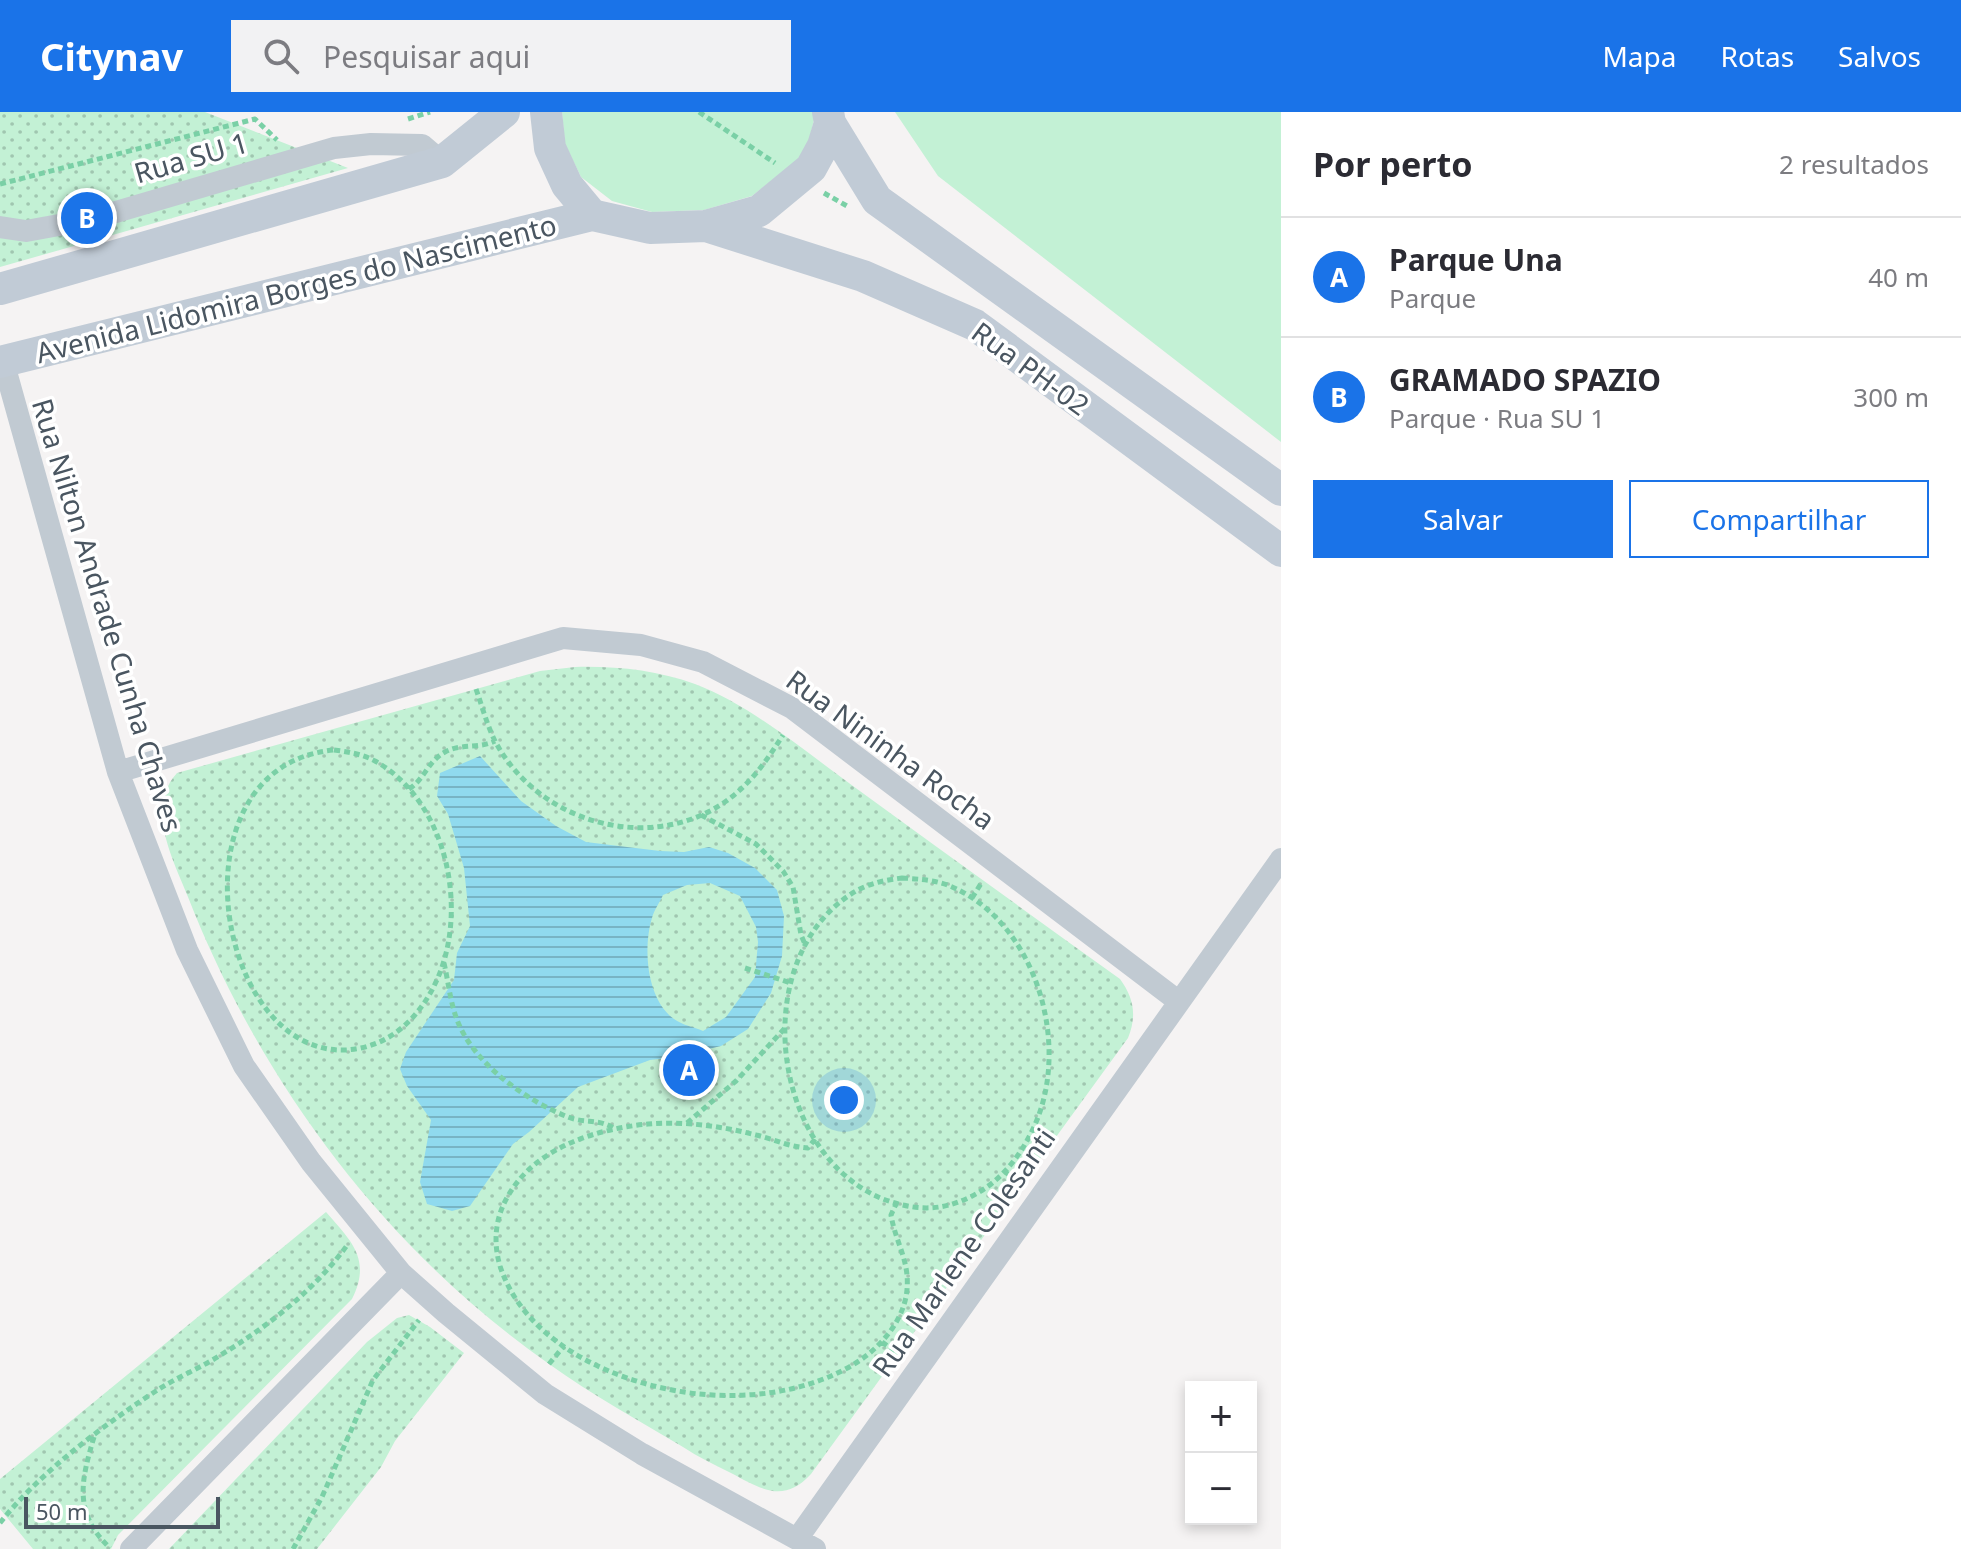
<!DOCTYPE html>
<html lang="pt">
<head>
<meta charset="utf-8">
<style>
	:root { --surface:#fff; --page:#f2f2f3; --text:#2b2b33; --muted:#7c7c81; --line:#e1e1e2; --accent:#1a73e8 }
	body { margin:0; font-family:"Noto Sans",sans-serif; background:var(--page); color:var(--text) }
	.controls { position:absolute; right:24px; bottom:24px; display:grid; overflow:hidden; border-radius:0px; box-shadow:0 4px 12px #0003 }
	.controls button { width:72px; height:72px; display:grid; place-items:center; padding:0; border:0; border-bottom:2px solid var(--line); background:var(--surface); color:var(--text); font:40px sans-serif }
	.scale { position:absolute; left:24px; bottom:20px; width:196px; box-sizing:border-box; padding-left:8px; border:4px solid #4a5661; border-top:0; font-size:22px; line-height:28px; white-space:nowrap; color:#4a5661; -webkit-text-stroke:6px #fff; paint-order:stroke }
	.you { position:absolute; left:844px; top:988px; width:28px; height:28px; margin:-20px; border:6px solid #fff; border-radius:50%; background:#1a73e8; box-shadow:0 0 0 12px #1a73e833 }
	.badge { display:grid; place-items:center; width:52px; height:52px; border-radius:50%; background:var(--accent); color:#fff; font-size:26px; font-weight:700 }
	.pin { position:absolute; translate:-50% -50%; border:4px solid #fff; box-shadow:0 2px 8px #0006 }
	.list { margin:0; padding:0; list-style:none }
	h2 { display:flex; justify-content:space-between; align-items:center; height:104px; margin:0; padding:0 32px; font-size:34px }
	h2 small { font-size:26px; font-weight:400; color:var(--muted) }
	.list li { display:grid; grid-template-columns:52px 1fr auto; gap:24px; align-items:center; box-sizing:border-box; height:120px; padding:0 32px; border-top:2px solid var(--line) }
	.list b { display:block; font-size:30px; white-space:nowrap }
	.list p { margin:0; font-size:26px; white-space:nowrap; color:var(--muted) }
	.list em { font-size:26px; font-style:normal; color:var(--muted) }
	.actions { display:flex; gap:16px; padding:24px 32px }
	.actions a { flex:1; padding:18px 0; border:2px solid var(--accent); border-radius:0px; text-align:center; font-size:28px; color:var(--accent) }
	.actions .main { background:var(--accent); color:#fff }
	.icon { flex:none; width:44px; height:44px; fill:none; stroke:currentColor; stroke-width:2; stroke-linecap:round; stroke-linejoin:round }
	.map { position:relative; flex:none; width:1281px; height:1437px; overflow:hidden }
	header { display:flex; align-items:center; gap:48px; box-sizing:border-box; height:112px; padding:0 40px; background:var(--accent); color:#fff }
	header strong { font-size:38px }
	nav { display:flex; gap:44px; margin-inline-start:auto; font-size:28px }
	.search { width:560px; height:72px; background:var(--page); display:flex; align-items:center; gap:20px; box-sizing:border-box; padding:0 28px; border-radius:0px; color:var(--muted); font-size:30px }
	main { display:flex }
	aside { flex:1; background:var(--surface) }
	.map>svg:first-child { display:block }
	.grass { fill:#c3f1d5 }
	.park { fill:url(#park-dots) }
	.water { fill:url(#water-rules); fill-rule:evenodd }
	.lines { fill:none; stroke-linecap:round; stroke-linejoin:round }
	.path { stroke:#7ad0a6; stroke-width:5; stroke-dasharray:6 4; stroke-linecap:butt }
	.street { stroke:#c1cad2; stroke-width:22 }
	.secondary { stroke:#c1cbd6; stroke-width:32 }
	.labels { text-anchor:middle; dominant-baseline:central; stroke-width:7; stroke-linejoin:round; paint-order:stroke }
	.street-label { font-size:28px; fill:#4a5661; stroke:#fff }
</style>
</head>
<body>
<header>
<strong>Citynav</strong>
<div class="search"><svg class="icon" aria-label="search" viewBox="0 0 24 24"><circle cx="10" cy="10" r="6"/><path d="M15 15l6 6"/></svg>Pesquisar aqui</div>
<nav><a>Mapa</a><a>Rotas</a><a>Salvos</a></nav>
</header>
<main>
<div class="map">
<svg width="1281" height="1437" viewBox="0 0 1281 1437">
	<defs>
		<pattern id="park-dots" width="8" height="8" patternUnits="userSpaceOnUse" patternTransform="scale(2)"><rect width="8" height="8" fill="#c3f1d5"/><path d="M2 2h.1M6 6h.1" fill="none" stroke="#a0c6b0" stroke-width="1.8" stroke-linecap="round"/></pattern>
		<pattern id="water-rules" width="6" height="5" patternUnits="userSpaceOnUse" patternTransform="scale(2)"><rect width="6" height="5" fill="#90daee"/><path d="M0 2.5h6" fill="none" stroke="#78b4c4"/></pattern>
	</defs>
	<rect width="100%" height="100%" fill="#f5f3f3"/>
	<!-- grass -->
	<path class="grass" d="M562,0H813L814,8L809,28L799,47L752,84L704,98L652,100L612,89L581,65L565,32Z
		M895,0H1281V330L938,64Z"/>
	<!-- park -->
	<path class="park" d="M0,0H205L348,56L0,155Z
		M575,555C616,554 656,558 695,572C749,592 806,640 853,674C942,739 1031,803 1120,867C1134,886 1137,904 1128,926L811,1362C784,1392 761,1377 731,1361C715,1353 698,1345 683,1335C638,1308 592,1283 549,1252C385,1137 261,971 188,785C173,747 145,696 177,661L540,559Z
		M326,1100C351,1129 372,1147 352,1187L118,1423L111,1437H33L0,1397V1367Z
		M409,1203L430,1215L464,1241L395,1329L381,1355L317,1437H169L367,1230L397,1206Z"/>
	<!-- water -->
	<path class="water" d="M480,644L521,689L556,714L586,730L660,739L684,740L709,735L728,741L755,756L777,778L784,804L782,844L771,881L748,917L721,934L676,945L650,948L578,975L529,1020L513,1032L470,1094L452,1099L427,1092L420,1070L431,1008L407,974L400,957L406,940L454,868L457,841L470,814L464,756L448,702L437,684L440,661ZM710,771L740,784L756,815L758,830L755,865L726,905L703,919C694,915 682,913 674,907C646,887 643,835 652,806C654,798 660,790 663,783L687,773Z"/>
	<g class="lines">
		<!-- path -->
		<path class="path" d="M699,0L775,51
			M408,7L430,0
			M0,72L255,7L277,28
			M824,81L847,94
			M476,577C482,594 487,613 495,629C537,709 645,742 722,692C749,674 766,650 783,623
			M334,638C349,640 362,642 375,649C449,690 471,804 433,876C418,905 394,929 361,936C218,966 162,654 334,638Z
			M409,677C424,668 428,649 445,640C462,631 479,637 495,629
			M701,703L756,732L783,759L793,775L801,823L805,832
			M902,766C919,767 935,768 950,774C1038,811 1073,937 1032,1019C1014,1056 988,1082 949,1093C927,1099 904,1095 883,1087C769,1041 747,843 856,779C870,771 886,768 902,766Z
			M972,786L982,770
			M444,851C448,868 450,888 456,905C472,951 525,988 568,1005C586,1012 599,1006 615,1017
			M745,856L791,871
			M687,1011L736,969L785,916
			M815,1027L808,1036C789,1035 774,1027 756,1023C721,1014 684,1009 648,1012C595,1017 535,1036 508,1084C495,1106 493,1130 500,1154C526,1234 622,1274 699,1282C751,1287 805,1280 851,1254C877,1239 900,1214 906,1185C912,1151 896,1133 891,1103L896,1092
			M1005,1060L1021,1071
			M882,1230L898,1242
			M549,1252L564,1234
			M94,1325C81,1369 73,1401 110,1436
			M0,1411C40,1360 105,1312 159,1277C178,1265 200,1256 219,1244C267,1215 315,1178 348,1132
			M293,1437L322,1385L373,1268L419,1208"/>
		<!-- street -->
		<path class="street" d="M0,115L26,119L92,107L334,36L371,32L422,33L442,50
			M3,249L118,660L187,838L244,954L311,1050L401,1161L446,1201L545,1282L642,1342L815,1437
			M118,660L563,526L641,533L703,550L792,596L1178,889
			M797,1427L1281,747
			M131,1437L401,1161"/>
		<!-- secondary -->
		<path class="secondary" d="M546,0L550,36L567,73L592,103L650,116L706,114L759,99L811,56L823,34L830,11L828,0
			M830,11L877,88L1281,378
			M706,114L863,164L975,213L1281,439
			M0,177L442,50L504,0
			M0,250L592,103"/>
	</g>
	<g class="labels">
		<!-- street labels -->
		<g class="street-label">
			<text transform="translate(191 45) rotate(-16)">Rua SU 1</text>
			<text transform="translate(296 176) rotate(-14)">Avenida Lidomira Borges do Nascimento</text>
			<text transform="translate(1031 256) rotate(36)">Rua PH-02</text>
			<text transform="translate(108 503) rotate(73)">Rua Nilton Andrade Cunha Chaves</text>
			<text transform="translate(891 637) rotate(36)">Rua Nininha Rocha</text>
			<text transform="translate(963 1140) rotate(-55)">Rua Marlene Colesanti</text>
		</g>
	</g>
</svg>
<div class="controls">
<button>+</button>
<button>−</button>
</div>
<div class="scale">50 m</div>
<div class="you"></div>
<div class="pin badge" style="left:689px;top:958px">A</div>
<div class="pin badge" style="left:87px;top:106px">B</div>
</div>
<aside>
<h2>Por perto<small>2 resultados</small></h2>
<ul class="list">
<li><span class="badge">A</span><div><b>Parque Una</b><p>Parque</p></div><em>40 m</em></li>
<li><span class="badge">B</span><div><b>GRAMADO SPAZIO</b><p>Parque · Rua SU 1</p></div><em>300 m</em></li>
</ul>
<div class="actions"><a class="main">Salvar</a><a>Compartilhar</a></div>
</aside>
</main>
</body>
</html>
